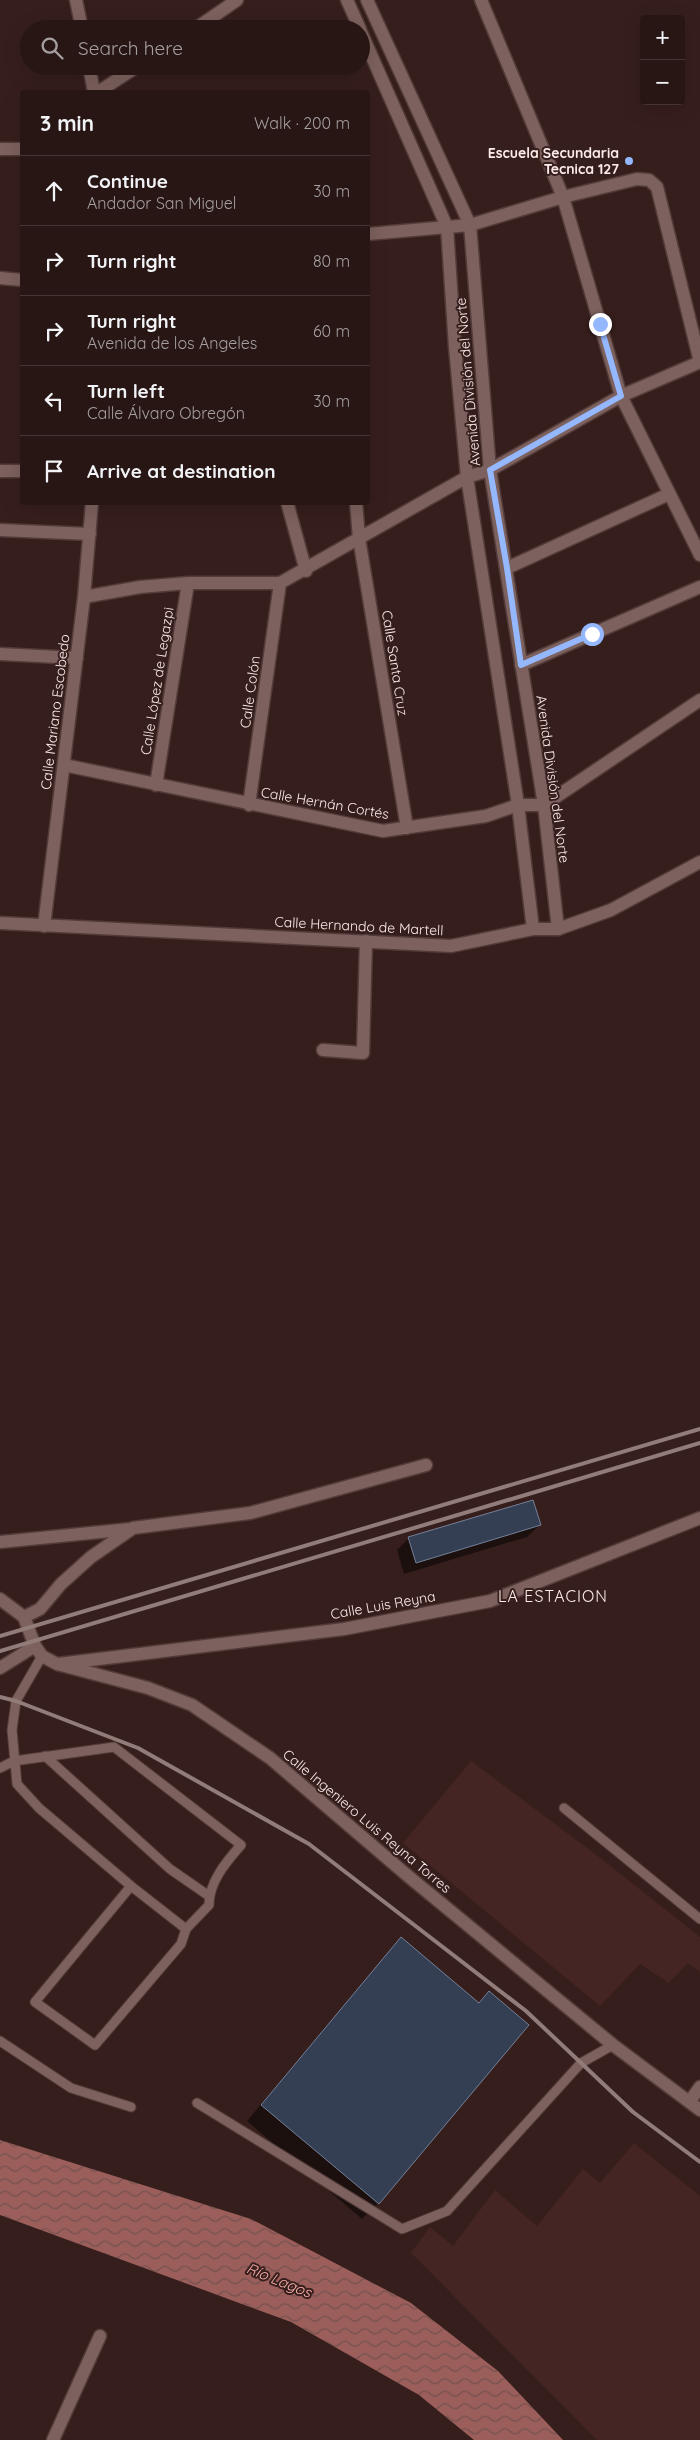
<!DOCTYPE html>
<html lang="en">
<head>
<meta charset="utf-8">
<style>
	:root { --surface:#281615; --page:#301f1e; --text:#f1f3f6; --muted:#a59fa0; --line:#443534 }
	body { margin:0; font-family:Quicksand,sans-serif; background:var(--page); color:var(--text) }
	.controls { position:absolute; right:15px; top:15px; display:grid; overflow:hidden; border-radius:5px; box-shadow:0 5px 20px #0002 }
	.controls button { width:45px; height:45px; display:grid; place-items:center; padding:0; border:0; border-bottom:1px solid var(--line); background:var(--surface); color:var(--text); font:25px sans-serif }
	.stop { position:absolute; width:15px; height:15px; margin:-11px; border:4px solid #94b7fd; border-radius:50%; background:#fff }
	.stop.end { background:#94b7fd; border-color:#fff; box-shadow:0 1px 5px #0008 }
	.list { margin:0; padding:0; list-style:none }
	h2 { display:flex; justify-content:space-between; align-items:center; height:65px; margin:0; padding:0 20px; font-size:21px }
	h2 small { font-size:16px; font-weight:400; color:var(--muted) }
	.list li { display:grid; grid-template-columns:32px 1fr auto; gap:15px; align-items:center; box-sizing:border-box; height:70px; padding:0 20px; border-top:1px solid var(--line) }
	.list b { display:block; font-size:19px; white-space:nowrap }
	.list p { margin:0; font-size:16px; white-space:nowrap; color:var(--muted) }
	.list em { font-size:16px; font-style:normal; color:var(--muted) }
	.icon { flex:none; width:28px; height:28px; fill:none; stroke:currentColor; stroke-width:2; stroke-linecap:round; stroke-linejoin:round }
	.map { position:relative; flex:none; width:700px; height:2440px; overflow:hidden }
	.search { position:absolute; background:var(--surface); box-shadow:0 5px 20px #0002; left:20px; top:20px; width:350px; height:55px; display:flex; align-items:center; gap:12px; box-sizing:border-box; padding:0 18px; border-radius:28px; color:var(--muted); font-size:19px }
	.panel { position:absolute; background:var(--surface); box-shadow:0 5px 20px #0002; left:20px; top:90px; width:350px; height:415px; border-radius:5px }
	.map>svg:first-child { display:block }
	.built { fill:#442523 }
	.water { fill:url(#water-waves) }
	.shadow { fill:#0007 }
	.building { fill:#353f53; stroke:#748098 }
	.lines { fill:none; stroke-linecap:round; stroke-linejoin:round }
	.service-casing { stroke:#523b39; stroke-width:11 }
	.minor-casing { stroke:#523b39; stroke-width:15 }
	.tertiary-casing { stroke:#523b39; stroke-width:15 }
	.service { stroke:#7c615e; stroke-width:9 }
	.minor { stroke:#7c615e; stroke-width:12 }
	.tertiary { stroke:#7c615e; stroke-width:12 }
	.rail { stroke:#917c7a; stroke-width:4 }
	.route { stroke:#94b7fd; stroke-width:6 }
	.poi-dot { fill:#94b7fd; stroke:#361e1c; stroke-width:2 }
	.labels { text-anchor:middle; dominant-baseline:central; stroke-width:4; stroke-linejoin:round; paint-order:stroke }
	.poi-label { font-size:14px; font-weight:bold; fill:#fdebea; stroke:#361e1c; text-anchor:end }
	.street-label { font-size:14px; fill:#fdebea; stroke:#361e1c }
	.water-label { font-size:15px; font-style:italic; fill:#f9aea8; stroke:#361e1c }
	.quarter-label { font-size:16px; letter-spacing:1px; fill:#fdebea; stroke:#361e1c }
</style>
</head>
<body>
<div class="map">
<svg width="700" height="2440" viewBox="0 0 700 2440">
	<defs>
		<pattern id="water-waves" width="16" height="10" patternUnits="userSpaceOnUse" patternTransform="scale(1.25)"><rect width="16" height="10" fill="#9b5e5a"/><path d="M0 5q4-4 8 0t8 0" fill="none" stroke="#745250"/></pattern>
	</defs>
	<rect width="100%" height="100%" fill="#361e1c"/>
	<!-- built -->
	<path class="built" d="M471,1761L603,1860L700,1937V1972L688,1963L669,1983L640,1964L600,2006L403,1843Z
		M634,2143L700,2196V2440H597L411,2253L430,2227L453,2246L495,2190L537,2226L583,2169L600,2183Z"/>
	<!-- water -->
	<path class="water" d="M0,2140L251,2219L411,2303L498,2371L563,2440H474L419,2395L291,2322L0,2215Z"/>
	<!-- shadow -->
	<path class="shadow" d="M540,1525L527,1537L404,1574L397,1550L409,1538Z
		M401,1939L378,2203L362,2219L247,2121L386,1955Z"/>
	<!-- building -->
	<path class="building" d="M533,1500L541,1525L416,1563L408,1537Z
		M401,1937L479,2003L489,1991L529,2025L379,2204L261,2105Z"/>
	<g class="lines">
		<defs>
			<path id="service" d="M42,1656L16,1701L12,1730L17,1784L39,1808L131,1886L186,1929
				M45,1756L170,1869L209,1896
				M0,1768L14,1761L114,1747L241,1845C226,1862 209,1882 209,1905L186,1929L181,1944L95,2045L35,2002L131,1886
				M564,1808L700,1919
				M0,2041L71,2088L131,2107
				M197,2103L402,2229L447,2211L581,2063L613,2045"/>
			<path id="minor" d="M76,0L82,29
				M481,0L563,197L621,396L700,555
				M195,29L237,0
				M89,66L94,92
				M98,92L138,66
				M0,149H22
				M368,234L470,225L563,197L637,179L649,180L657,187L700,362
				M0,278L22,280
				M0,471H22
				M287,502L306,571
				M356,502L359,538L407,828
				M0,530L90,534
				M507,568L669,494
				M84,597L140,587L188,583H280L467,477L490,470L621,396L700,362
				M0,654L77,658
				M521,665L700,587
				M64,765L383,831L486,816L518,805H544L700,700
				M156,785L188,583
				M249,805L280,583
				M44,926L84,597L92,502
				M558,929L611,910L700,862
				M323,1050L363,1053L366,941
				M0,1542L130,1529
				M24,1617L40,1609L61,1584L91,1557L133,1528L250,1513L426,1465
				M58,1664L344,1629L490,1601L700,1518
				M0,1668L35,1646
				M690,2101L700,2087
				M53,2440L100,2336"/>
			<path id="tertiary" d="M347,0L360,29
				M361,32L447,227L455,347L467,477L518,805L533,929
				M0,923L451,946L533,929H558L544,805L490,470L470,225L367,0
				M0,1599L24,1617L35,1646L42,1656L57,1664L148,1688L192,1705L270,1758L408,1876L613,2045L700,2110"/>
		</defs>
		<!-- service casing -->
		<use href="#service" class="service-casing"/>
		<!-- minor casing -->
		<use href="#minor" class="minor-casing"/>
		<!-- tertiary casing -->
		<use href="#tertiary" class="tertiary-casing"/>
		<!-- service -->
		<use href="#service" class="service"/>
		<!-- minor -->
		<use href="#minor" class="minor"/>
		<!-- tertiary -->
		<use href="#tertiary" class="tertiary"/>
		<!-- rail -->
		<path class="rail" d="M0,1636L700,1429
			M0,1651L700,1443
			M0,1697L16,1701L138,1748L309,1844L526,2011L633,2112L700,2162"/>
	</g>
	<g class="lines">
		<!-- route -->
		<path class="route" d="M592,634L521,665L507,568L490,470L621,396L600,324"/>
	</g>
	<!-- markers -->
	<circle class="poi-dot" cx="629" cy="161" r="5"/>
	<g class="labels">
		<!-- poi labels -->
		<g class="poi-label">
			<text x="619" y="153">Escuela Secundaria<tspan x="619" dy="16">Tecnica 127</tspan></text>
		</g>
		<!-- street labels -->
		<g class="street-label">
			<text transform="translate(468 382) rotate(-95)">Avenida División del Norte</text>
			<text transform="translate(395 663) rotate(81)">Calle Santa Cruz</text>
			<text transform="translate(157 681) rotate(-81)">Calle López de Legazpi</text>
			<text transform="translate(250 692) rotate(-82)">Calle Colón</text>
			<text transform="translate(55 712) rotate(-83)">Calle Mariano Escobedo</text>
			<text transform="translate(553 779) rotate(82)">Avenida División del Norte</text>
			<text transform="translate(325 803) rotate(10)">Calle Hernán Cortés</text>
			<text transform="translate(359 926) rotate(3)">Calle Hernando de Martell</text>
			<text transform="translate(383 1605) rotate(-10)">Calle Luis Reyna</text>
			<text transform="translate(367 1821) rotate(40)">Calle Ingeniero Luis Reyna Torres</text>
		</g>
		<!-- water labels -->
		<g class="water-label">
			<text transform="translate(279 2280) rotate(22)">Río Lagos</text>
		</g>
		<!-- quarter labels -->
		<g class="quarter-label">
			<text x="553" y="1596">LA ESTACION</text>
		</g>
	</g>
</svg>
<div class="controls">
<button>+</button>
<button>−</button>
</div>
<div class="stop" style="left:592px;top:634px"></div>
<div class="stop end" style="left:600px;top:324px"></div>
<div class="search"><svg class="icon" aria-label="search" viewBox="0 0 24 24"><circle cx="10" cy="10" r="6"/><path d="M15 15l6 6"/></svg>Search here</div>
<section class="panel">
<h2>3 min<small>Walk · 200 m</small></h2>
<ul class="list">
<li><svg class="icon" aria-label="ahead" viewBox="0 0 24 24"><path d="M12 20V5M6 11l6-6 6 6"/></svg><div><b>Continue</b><p>Andador San Miguel</p></div><em>30 m</em></li>
<li><svg class="icon" aria-label="right" viewBox="0 0 24 24"><path d="M7 20v-9h11M14 6l5 5-5 5"/></svg><div><b>Turn right</b></div><em>80 m</em></li>
<li><svg class="icon" aria-label="right" viewBox="0 0 24 24"><path d="M7 20v-9h11M14 6l5 5-5 5"/></svg><div><b>Turn right</b><p>Avenida de los Angeles</p></div><em>60 m</em></li>
<li><svg class="icon" aria-label="left" viewBox="0 0 24 24"><path d="M17 20v-9H6M10 6l-5 5 5 5"/></svg><div><b>Turn left</b><p>Calle Álvaro Obregón</p></div><em>30 m</em></li>
<li><svg class="icon" aria-label="arrive" viewBox="0 0 24 24"><path d="M6 21V4h12l-3 4 3 4H6"/></svg><div><b>Arrive at destination</b></div></li>
</ul>
</section>
</div>
</body>
</html>
